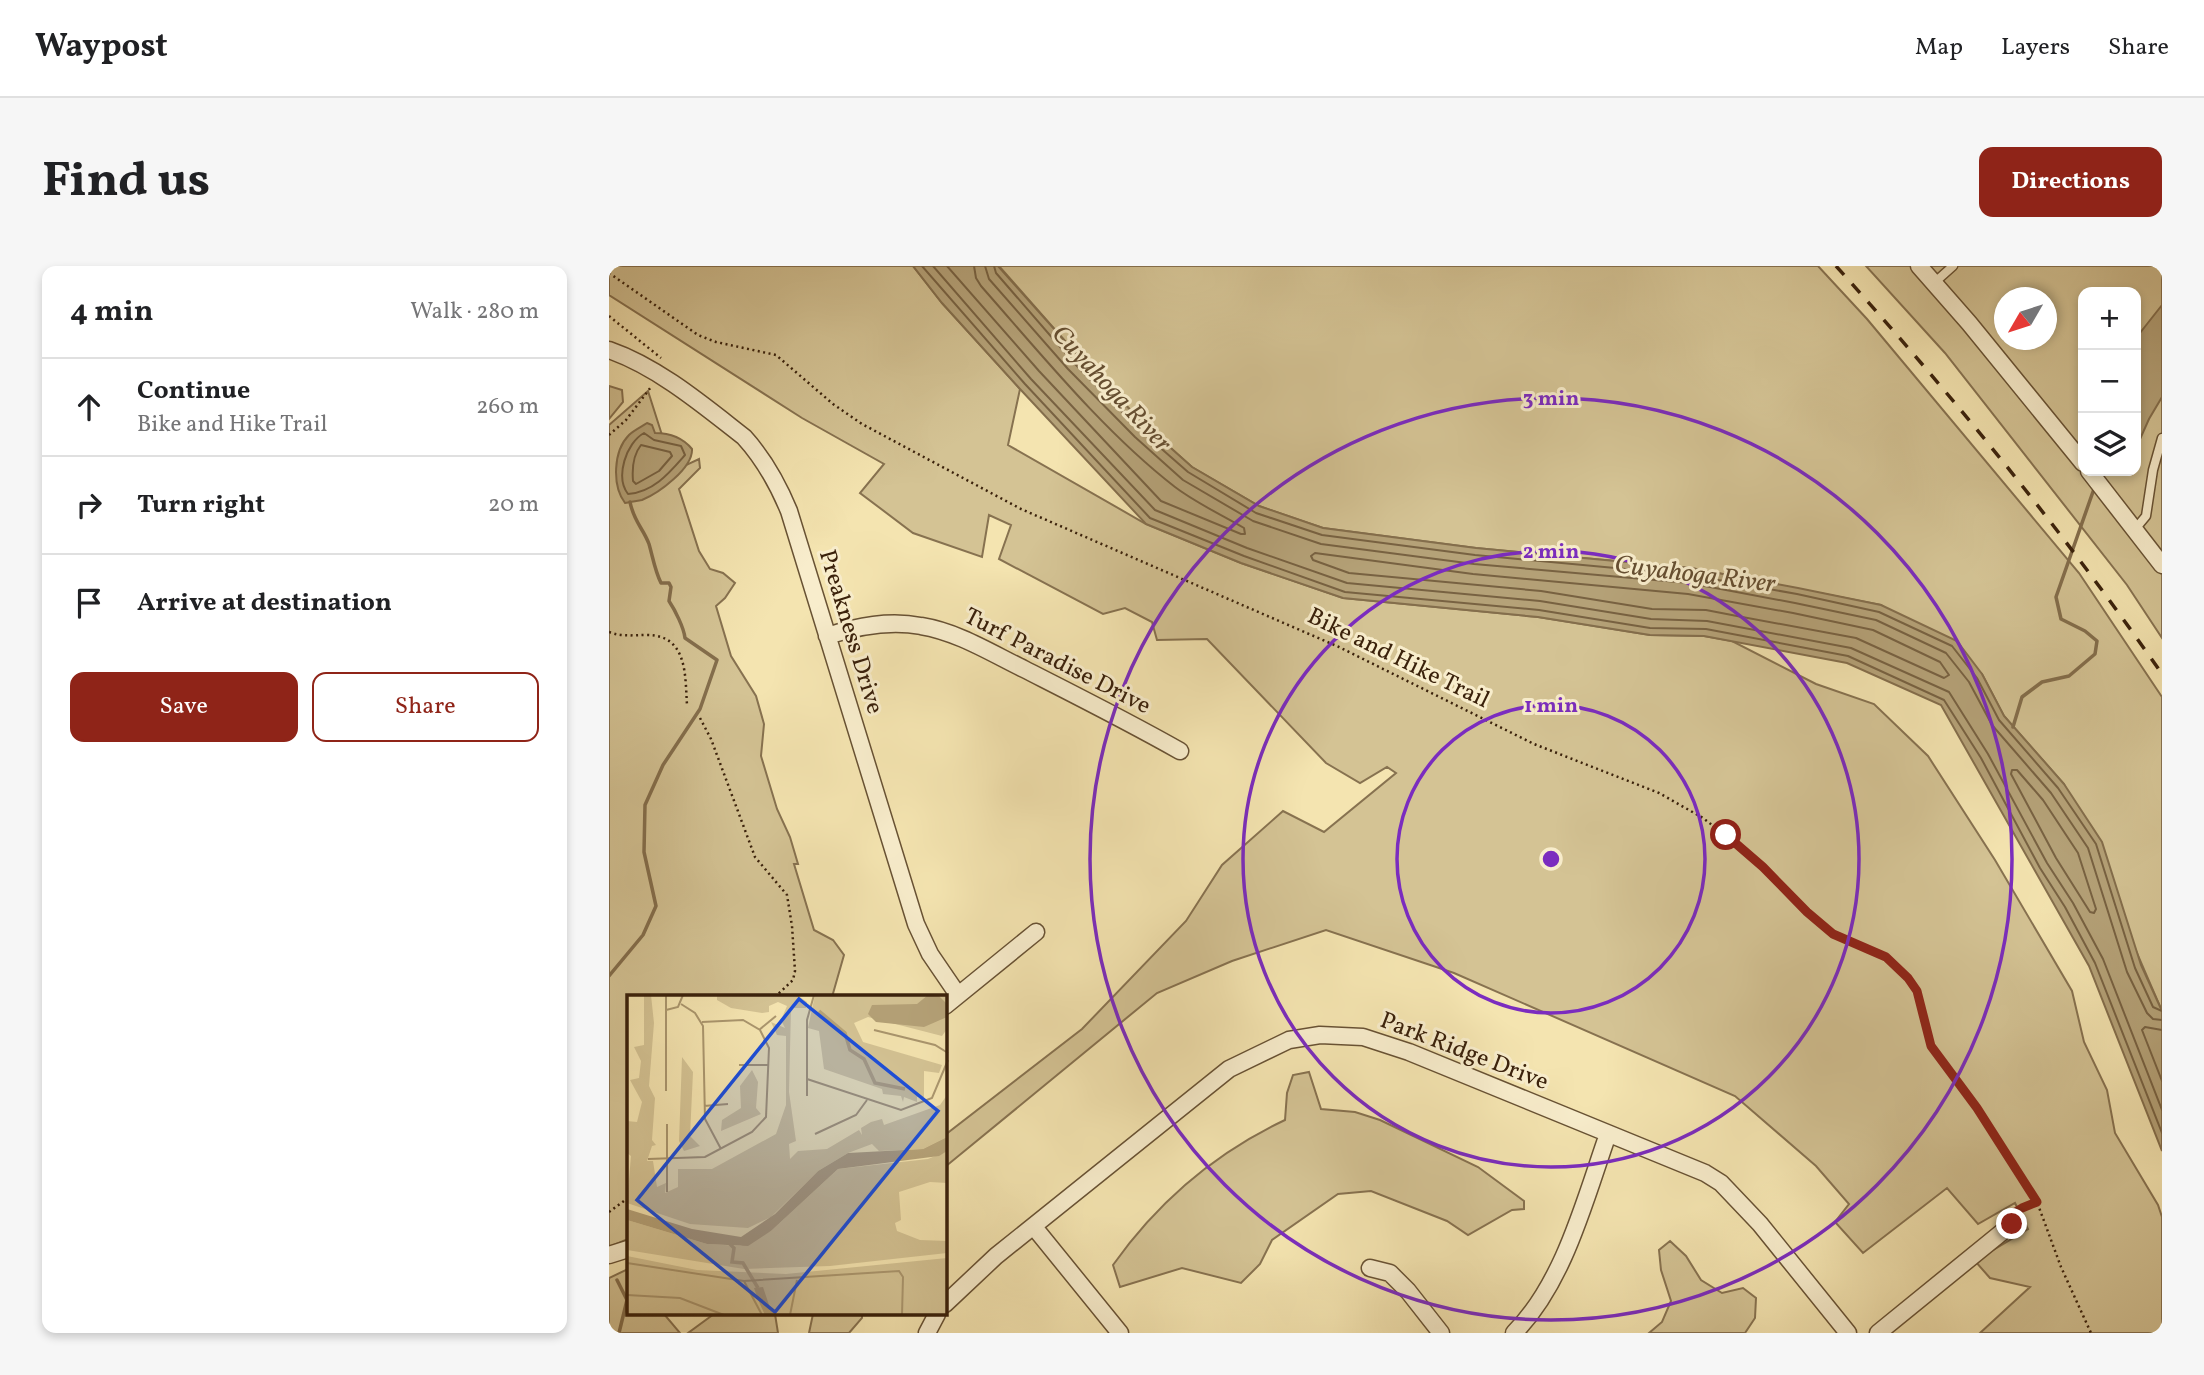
<!DOCTYPE html>
<html lang="en">
<head>
<meta charset="utf-8">
<style>
	:root { --surface:#fff; --page:#f6f6f6; --text:#202124; --muted:#757577; --line:#e0e0e0; --accent:#8f2418 }
	body { margin:0; font-family:Vollkorn,serif; background:var(--page); color:var(--text) }
	.controls { position:absolute; right:21px; top:21px; display:grid; overflow:hidden; border-radius:14px; box-shadow:0 4px 10px #0003 }
	.controls button { width:63px; height:63px; display:grid; place-items:center; padding:0; border:0; border-bottom:2px solid var(--line); background:var(--surface); color:var(--text); font:35px sans-serif }
	.compass { position:absolute; left:1385px; top:21px; width:63px; height:63px; border-radius:50%; background:var(--surface); box-shadow:0 4px 10px #0003; rotate:231deg }
	.stop { position:absolute; width:21px; height:21px; margin:-16px; border:5px solid #8f2418; border-radius:50%; background:#fff }
	.stop.end { background:#8f2418; border-color:#fff; box-shadow:0 2px 7px #0008 }
	.list { margin:0; padding:0; list-style:none }
	h2 { display:flex; justify-content:space-between; align-items:center; height:91px; margin:0; padding:0 28px; font-size:30px }
	h2 small { font-size:23px; font-weight:400; color:var(--muted) }
	.list li { display:grid; grid-template-columns:46px 1fr auto; gap:21px; align-items:center; box-sizing:border-box; height:98px; padding:0 28px; border-top:2px solid var(--line) }
	.list b { display:block; font-size:26px; white-space:nowrap }
	.list p { margin:0; font-size:23px; white-space:nowrap; color:var(--muted) }
	.list em { font-size:23px; font-style:normal; color:var(--muted) }
	.actions { display:flex; gap:14px; padding:21px 28px }
	.actions a { flex:1; padding:16px 0; border:2px solid var(--accent); border-radius:14px; text-align:center; font-size:24px; color:var(--accent) }
	.actions .main { background:var(--accent); color:#fff }
	.icon { flex:none; width:38px; height:38px; fill:none; stroke:currentColor; stroke-width:2; stroke-linecap:round; stroke-linejoin:round }
	.map { position:relative; flex:none; width:1553px; height:1067px; overflow:hidden; border-radius:14px }
	header { display:flex; align-items:center; gap:42px; box-sizing:border-box; height:98px; padding:0 35px; background:var(--surface); border-bottom:2px solid var(--line) }
	header strong { font-size:33px }
	nav { display:flex; gap:38px; margin-inline-start:auto; font-size:24px }
	.intro { display:flex; align-items:center; justify-content:space-between; box-sizing:border-box; height:168px; padding:0 42px }
	h1 { margin:0; font-size:49px }
	.button { padding:18px 32px; border-radius:14px; background:var(--accent); color:#fff; font-size:24px; font-weight:700 }
	main { display:flex; gap:42px; padding:0 42px }
	aside { flex:1; background:var(--surface); border-radius:14px; box-shadow:0 4px 10px #0003 }
	.map>svg:first-child { display:block }
	.green { fill:#d4c394; stroke:#877250; stroke-width:2; fill-rule:evenodd }
	.water { fill:#b5a278; stroke:#846e4c; stroke-width:2 }
	.lines { fill:none; stroke-linecap:round; stroke-linejoin:round }
	.shore { stroke:#786242; stroke-width:2 }
	.stream { stroke:#846e4c; stroke-width:3.5 }
	.service-casing { stroke:#685234; stroke-width:11 }
	.minor-casing { stroke:#685234; stroke-width:19 }
	.path { stroke:#3a210b; stroke-width:2.5; stroke-dasharray:2 3.5; stroke-linecap:butt }
	.service { stroke:#f8edcc; stroke-width:8 }
	.minor { stroke:#f8edcc; stroke-width:16 }
	.rail { stroke:#3a210b; stroke-width:3.5; stroke-dasharray:12 12; stroke-linecap:butt }
	.route { stroke:#8f2418; stroke-width:9 }
	.ring { fill:none; stroke:#7b2cbf; stroke-width:3.5 }
	.labels { text-anchor:middle; dominant-baseline:central; stroke-width:6; stroke-linejoin:round; paint-order:stroke }
	.street-label { font-size:24px; fill:#3a210b; stroke:#f8edcc }
	.water-label { font-size:26px; font-style:italic; fill:#654e31; stroke:#f8edcc }
	.inset-river { fill:none; stroke:#b5a278; stroke-width:3.5 }
	.inset-road { fill:none; stroke:#aa966e; stroke-width:2 }
	.view { fill:#1d4ed8; fill-opacity:0.15; stroke:#1d4ed8; stroke-width:3.5 }
	.inset-edge { fill:none; stroke:#3a210b; stroke-width:3.5 }
	.centre { fill:#7b2cbf; stroke:#f8edcc; stroke-width:3.5 }
	.ring-label { font-size:21px; text-anchor:middle; font-weight:bold; fill:#7b2cbf; stroke:#f8edcc; stroke-width:6; stroke-linejoin:round; paint-order:stroke }
</style>
</head>
<body>
<header>
<strong>Waypost</strong>
<nav><a>Map</a><a>Layers</a><a>Share</a></nav>
</header>
<div class="intro"><h1>Find us</h1><a class="button">Directions</a></div>
<main>
<aside>
<h2>4 min<small>Walk · 280 m</small></h2>
<ul class="list">
<li><svg class="icon" aria-label="ahead" viewBox="0 0 24 24"><path d="M12 20V5M6 11l6-6 6 6"/></svg><div><b>Continue</b><p>Bike and Hike Trail</p></div><em>260 m</em></li>
<li><svg class="icon" aria-label="right" viewBox="0 0 24 24"><path d="M7 20v-9h11M14 6l5 5-5 5"/></svg><div><b>Turn right</b></div><em>20 m</em></li>
<li><svg class="icon" aria-label="arrive" viewBox="0 0 24 24"><path d="M6 21V4h12l-3 4 3 4H6"/></svg><div><b>Arrive at destination</b></div></li>
</ul>
<div class="actions"><a class="main">Save</a><a>Share</a></div>
</aside>
<div class="map">
<svg width="1553" height="1067" viewBox="0 0 1553 1067">
	<rect width="100%" height="100%" fill="#f4e4b0"/>
	<filter id="stains"><feTurbulence type="fractalNoise" baseFrequency=".00286" numOctaves="4"/><feColorMatrix values="0 0 0 0 .2 0 0 0 0 .09 0 0 0 0 .02 0 0 0 .5 -.17"/></filter>
	<radialGradient id="worn" r=".72"><stop offset=".6" stop-color="#630" stop-opacity="0"/><stop offset="1" stop-color="#630" stop-opacity=".3"/></radialGradient>
	<!-- green -->
	<path class="green" d="M0,0H304L333,37L411,123L399,179L537,258L632,297L734,332L929,351L1041,369L1095,370L1123,375L1207,418L1265,438L1319,490L1386,594L1463,725L1475,776L1498,824L1506,867L1549,939L1553,951V1067H1371L1421,1021L1381,1012L1366,995L1419,963L1406,937L1369,958L1338,922L1254,987L1226,956L1240,938L1207,900L1126,830L845,707L717,664L623,695L548,727L336,901V869L473,763L577,655L613,599L674,545L715,566L787,507L778,501L751,517L717,497L598,373L548,374L543,356L516,342L494,348L390,293L402,259L380,249L373,291L304,267L251,227L275,198L193,152L0,29Z
		M390,0H1209L1258,53L1470,307L1553,431V745L1455,518L1395,450L1373,408L1272,339L1082,302L867,282L714,262L650,240L583,201L536,159L471,92Z
		M1257,0H1553V372L1518,319L1336,87ZM1474,26H1527V205H1474ZM1395,32H1437V74H1395Z
		M0,120L13,124L14,136L0,153Z
		M39,125L66,210L77,199L90,193L91,202L70,223L90,285L101,303L114,307L126,317L116,332L107,340L122,390L147,430L155,458L152,490L168,543L181,571L189,598H185L205,664L224,674L235,689L223,731H19V973L0,981V159Z
		M700,806L712,843L746,846L771,854L869,901L915,935V943L903,944L859,969L838,955L762,925L729,928L663,974L651,998L632,1017L573,1002L511,1021L504,999C548,937 606,887 676,854L678,827L684,809Z
		M1061,975L1077,990L1092,1014L1113,1027L1134,1022L1147,1032L1146,1052L1136,1067H1040L1053,1056L1062,1035L1052,1004L1050,984Z
		M19,1003V1048H55L71,1067H0V1012Z
		M105,1048H166L169,1067H79Z
		M204,1048H253V1052L240,1067H200Z"/>
	<!-- water -->
	<path class="water" d="M304,0H389L471,92L536,159L583,201L650,240L714,262L867,282L1082,302L1189,322L1272,339L1348,375L1373,408L1395,450L1455,518L1493,576L1532,699L1553,745V885L1480,700L1332,439L1238,397L1095,370L1041,369L929,351L734,332L632,297L537,258L411,123L333,37Z
		M1553,39V131L1540,153L1527,182V72Z
		M38,157L43,159L46,167C61,167 74,172 83,183C84,202 50,227 33,234C27,235 21,236 16,237C3,220 4,185 20,169C25,164 32,161 38,157Z"/>
	<g class="lines">
		<!-- shore -->
		<path class="shore" d="M313,0L416,118L541,252L635,290L736,326L930,344L1041,362L1097,363L1239,390L1335,434L1372,492L1431,602L1456,641L1486,697L1553,867
			M324,0L422,113L546,244L638,282L738,317L931,335L1042,353L1098,355L1242,382L1340,426L1379,488L1438,597L1464,637L1494,693L1553,844
			M338,0L430,105L552,235L632,268H636L635,262C613,249 587,237 566,221C495,166 432,88 372,20L367,12L365,0
			M376,0L380,13L459,103L526,171L574,214L644,255L712,278L865,298L1080,317L1186,337L1267,354L1337,387L1360,416L1383,459L1442,527L1479,582L1518,706L1538,747L1544,753L1553,754
			M385,0L387,7L465,97L531,164L579,206L647,247L713,269L866,289L1081,309L1188,328L1270,346L1343,380L1368,412L1390,454L1449,522L1487,578L1526,702L1544,741L1553,745
			M35,167L45,174L72,180L76,189C61,206 45,226 19,228C6,211 17,177 35,167Z
			M32,179L61,186L63,190L50,205L27,218L24,215C23,203 24,189 32,179Z
			M706,287L864,308L1079,328L1184,347L1264,364L1331,396L1340,409L1335,412L1247,372L1128,350L1097,344L1043,343L932,325L740,307L704,294L702,290Z
			M1403,504H1408L1434,534L1469,587L1487,643L1485,647L1481,646L1447,592L1402,508Z
			M1553,764L1536,761L1533,764L1553,815"/>
		<!-- stream -->
		<path class="stream" d="M1404,461L1413,431L1433,416L1460,410L1486,388L1488,375L1476,365L1452,353L1447,331L1486,220
			M0,710L34,669L47,640L35,586L36,539L54,499L91,443L108,394L76,372C75,362 66,344 60,335L62,321L60,317H52C46,305 44,292 40,278C34,262 25,256 21,236
			M8,1014L18,1034L10,1067"/>
		<defs>
			<path id="service" d="M1325,17L1344,0
				M1527,262L1537,250L1544,204L1553,172"/>
			<path id="minor" d="M1310,0L1360,57L1474,197
				M0,84C49,101 94,139 135,171C155,193 168,216 180,245L307,658L321,688L349,729
				M1480,205L1553,299
				M218,370C249,360 280,354 312,360C349,366 382,387 415,403C468,430 520,456 571,485
				M336,740L427,666
				M425,961L511,1067
				M0,989L19,983
				M761,1002L781,1007L799,1025L832,1067
				M336,1038L387,990L620,803L680,774L711,769L754,771L800,786L1096,907L1112,917L1151,958L1239,1067
				M318,1067L328,1048
				M905,1067C955,1017 976,933 999,868
				M1269,1067L1403,958"/>
		</defs>
		<!-- service casing -->
		<use href="#service" class="service-casing"/>
		<!-- minor casing -->
		<use href="#minor" class="minor-casing"/>
		<!-- path -->
		<path class="path" d="M0,7L89,69L107,76L167,89L224,138L253,158L412,243L730,381L925,478L1050,527L1094,552L1135,584L1198,646L1224,668L1277,691L1299,712L1308,725L1323,780L1369,842L1428,936L1452,1001L1482,1067
			M0,50L52,92
			M0,169L17,154L42,121
			M0,366C13,371 24,369 38,369C79,369 76,410 78,439
			M91,452L102,473L146,591L178,629L183,660L186,705L184,714L166,731
			M1408,944L1428,936
			M0,946L19,932"/>
		<!-- service -->
		<use href="#service" class="service"/>
		<!-- minor -->
		<use href="#minor" class="minor"/>
		<!-- rail -->
		<path class="rail" d="M1227,0C1344,130 1453,264 1553,408"/>
	</g>
	<g class="lines">
		<!-- route -->
		<path class="route" d="M1117,569L1154,601L1198,646L1224,668L1277,691L1299,712L1308,725L1322,780L1368,842L1428,936L1413,942L1400,950L1403,958"/>
	</g>
	<!-- distance rings -->
	<g class="ring">
		<circle cx="942" cy="593" r="154"/>
		<circle cx="942" cy="593" r="308"/>
		<circle cx="942" cy="593" r="461"/>
	</g>
	<g class="labels">
		<!-- street labels -->
		<g class="street-label">
			<text transform="translate(241 366) rotate(73)">Preakness Drive</text>
			<text transform="translate(789 393) rotate(26)">Bike and Hike Trail</text>
			<text transform="translate(448 396) rotate(27)">Turf Paradise Drive</text>
			<text transform="translate(855 786) rotate(21)">Park Ridge Drive</text>
		</g>
		<!-- water labels -->
		<g class="water-label">
			<text transform="translate(502 123) rotate(47)">Cuyahoga River</text>
			<text transform="translate(1086 309) rotate(7)">Cuyahoga River</text>
		</g>
	</g>
	<!-- overview -->
	<g transform="translate(18 729)">
		<rect width="320" height="320" fill="#f4e4b0"/>
		<path d="M17,0H24L27,28L22,91L28,103L25,145L29,150L25,151L20,166H26L30,192L39,188L38,198L51,192V174H85L149,139L159,110V41L150,40L144,27L158,33L154,25L160,11L151,7L142,11V17L135,18L104,13L90,5V0H170L180,7L179,13H164L162,97L169,146L162,149L163,164L171,156L200,154L232,135L235,140L234,133L244,127L255,124L257,130L313,110L320,100V142L296,154L252,156L245,149L221,158L191,176L144,222L121,233L63,229L0,208L4,161L0,158V126L10,127L15,107L3,85L12,83L14,66L7,52L17,50ZM188,0H320V34L315,41L241,22L227,28L236,47L315,70L312,78L297,76V102H290V107L277,102L276,107L274,101L256,99L255,94L197,74L192,36L181,33ZM55,62L66,77L63,141L73,151L57,156L52,146ZM125,75L131,87L129,113L134,119L94,136L95,125L114,113L113,91ZM320,156V188L303,187L272,197L274,225L268,228L270,236L293,245L320,246V258L203,271L117,274L0,255V225L80,249L114,251L144,236L211,174L301,164ZM0,261L70,275L159,279L320,263V320H0Z" fill="#d4c394"/>
		<path d="M301,0H311L320,9V22L297,32L249,27L241,19L245,10L290,9ZM320,142V156L312,161L211,174L144,236L121,251L80,249L0,225V214L65,234L114,242L148,219L191,176L221,158L296,154ZM136,292L143,313L148,320H138L132,307L127,293Z" fill="#b5a278"/>
		<path class="inset-river" d="M192,16L218,38L223,55L237,64L248,88L278,94M102,248L107,253L105,267L116,268L131,293"/>
		<path class="inset-road" d="M39,0V96M54,9L68,18L76,31L78,124L94,154M39,15L51,12L56,0M132,35L149,21M247,35L308,50L321,58M112,70H142M180,84L274,115L305,103L321,65M180,101V25L187,0M77,111L101,109M40,129V197M188,139L229,120L240,105M21,164L78,162L125,137L139,122L142,53L133,35L116,25L75,27M0,268L117,286L272,276L276,282L275,320M117,286L135,320M0,300L53,303L97,320M4,320H28M163,320L170,285"/>
		<path class="view" d="M172,4L311,116L148,317L10,205Z"/>
		<rect width="320" height="320" class="inset-edge"/>
	</g>
	<circle cx="942" cy="593" r="10" class="centre"/>
	<g class="ring-label">
		<text x="942" y="139">3 min</text>
		<text x="942" y="292">2 min</text>
		<text x="942" y="446">1 min</text>
	</g>
	<rect width="100%" height="100%" filter="url(#stains)"/>
	<rect width="100%" height="100%" fill="url(#worn)"/>
</svg>
<div class="controls">
<button>+</button>
<button>−</button>
<button><svg class="icon" aria-label="layers" viewBox="0 0 24 24"><path d="M12 4l9 5-9 5-9-5zM3 14l9 5 9-5"/></svg></button>
</div>
<svg class="compass" viewBox="-18 -18 36 36"><path d="M0-13l5 13h-10z" fill="#e53935"/><path d="M0 13l5-13h-10z" fill="#757577"/></svg>
<div class="stop" style="left:1117px;top:569px"></div>
<div class="stop end" style="left:1403px;top:958px"></div>
</div>
</main>
</body>
</html>
